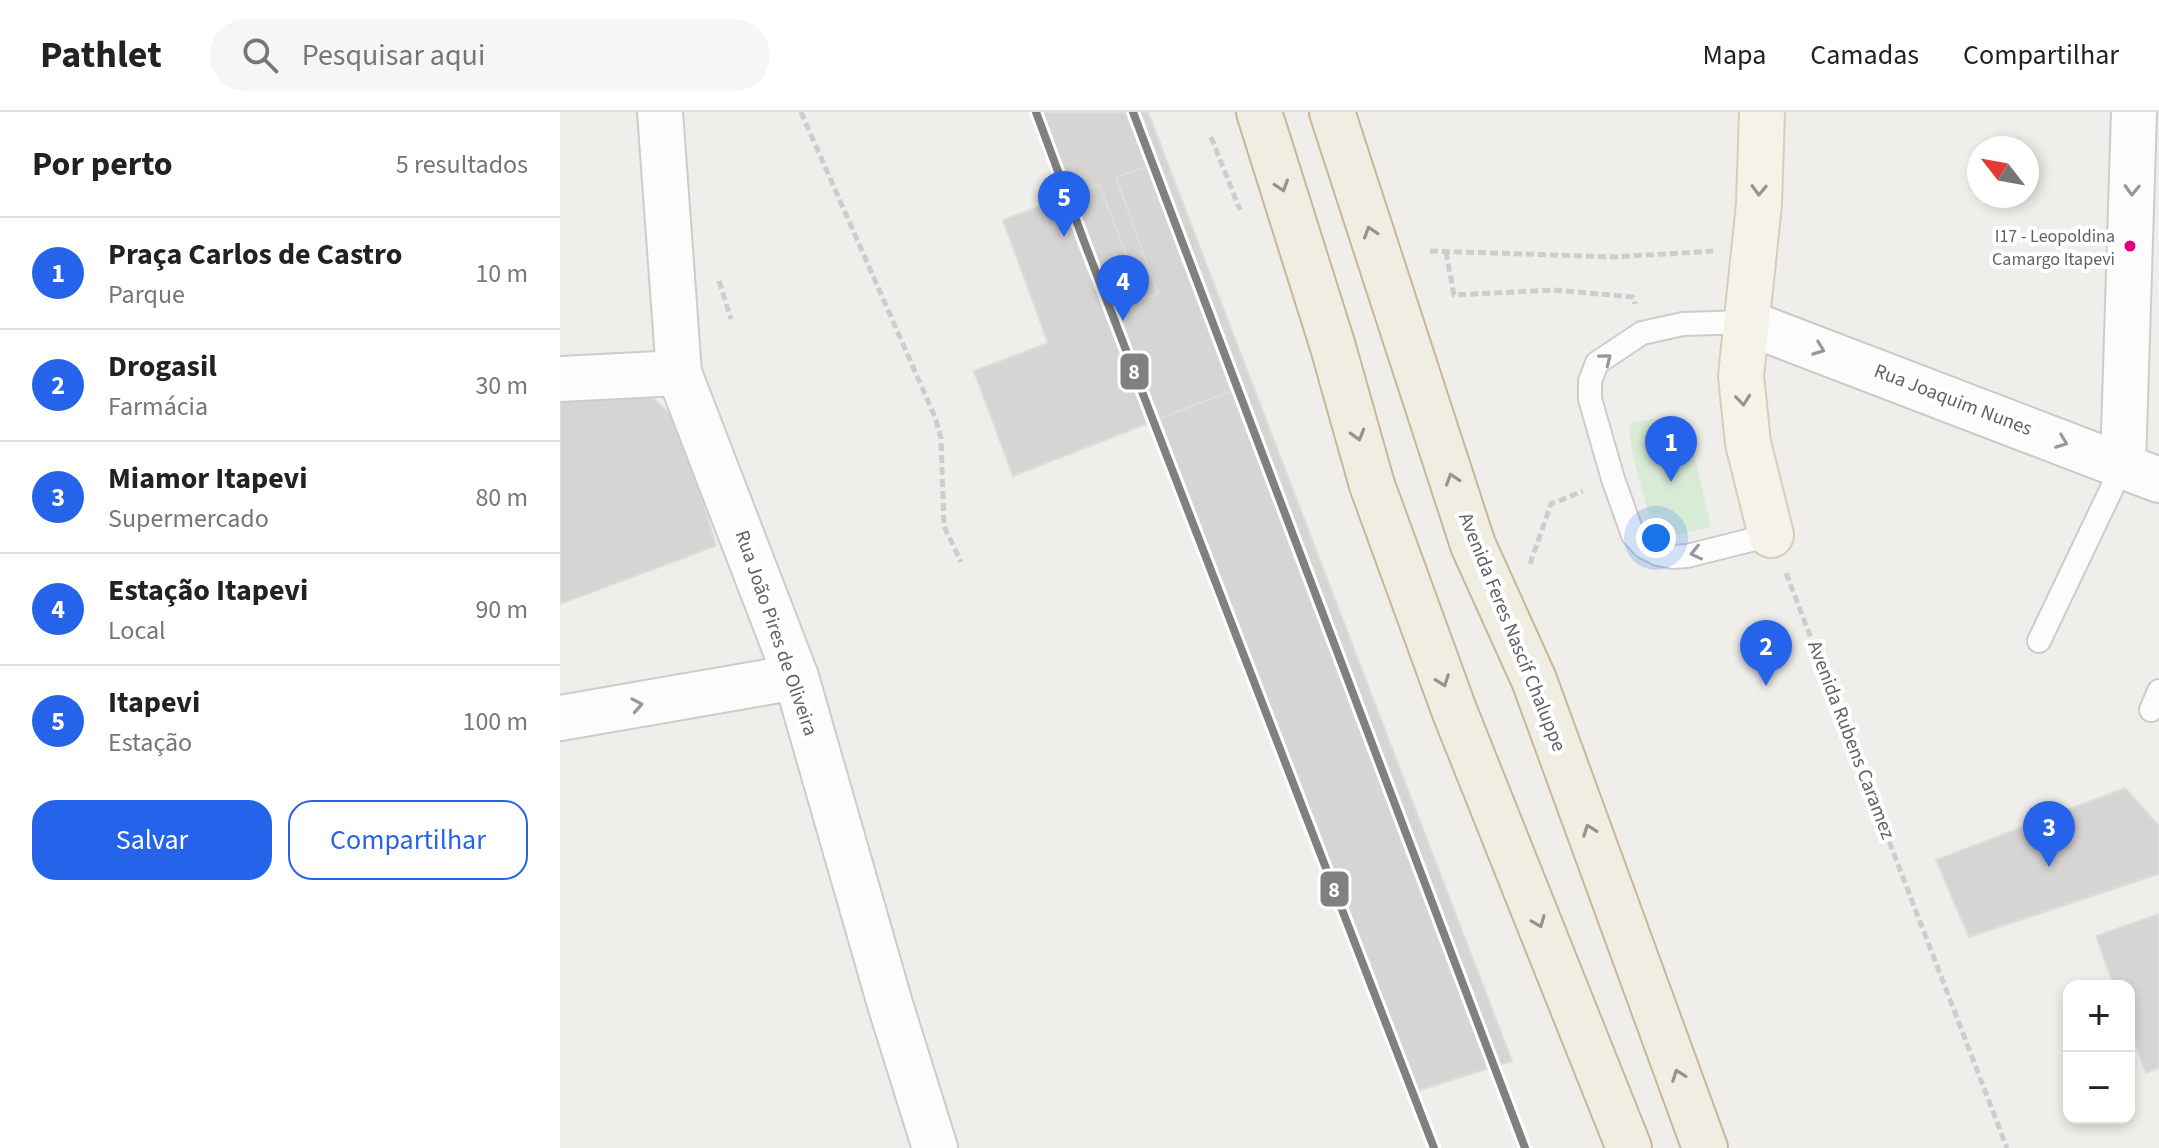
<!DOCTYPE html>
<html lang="pt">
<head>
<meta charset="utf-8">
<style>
	:root { --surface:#fff; --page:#f6f6f6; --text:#222; --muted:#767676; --line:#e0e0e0; --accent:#2563eb }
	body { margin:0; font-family:"Source Sans 3",sans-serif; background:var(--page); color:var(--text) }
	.controls { position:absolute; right:24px; bottom:24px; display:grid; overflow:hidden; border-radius:16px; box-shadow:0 4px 12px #0003 }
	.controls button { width:72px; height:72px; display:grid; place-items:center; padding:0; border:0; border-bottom:2px solid var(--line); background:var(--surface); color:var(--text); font:40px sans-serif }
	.compass { position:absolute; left:1407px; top:24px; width:72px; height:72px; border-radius:50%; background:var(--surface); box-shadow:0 4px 12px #0003; rotate:301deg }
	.you { position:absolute; left:1096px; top:426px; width:28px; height:28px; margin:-20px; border:6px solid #fff; border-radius:50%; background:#1a73e8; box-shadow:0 0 0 12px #1a73e833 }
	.badge { display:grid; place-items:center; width:52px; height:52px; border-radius:50%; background:var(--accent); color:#fff; font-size:26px; font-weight:700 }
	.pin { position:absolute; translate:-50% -66px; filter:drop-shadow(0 2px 4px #0008) }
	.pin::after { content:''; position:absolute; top:42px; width:28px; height:24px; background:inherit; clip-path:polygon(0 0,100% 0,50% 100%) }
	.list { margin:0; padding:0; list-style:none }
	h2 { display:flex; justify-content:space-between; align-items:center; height:104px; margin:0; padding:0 32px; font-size:34px }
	h2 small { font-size:26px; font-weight:400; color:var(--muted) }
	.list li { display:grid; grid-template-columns:52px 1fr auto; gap:24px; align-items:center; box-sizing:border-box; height:112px; padding:0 32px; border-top:2px solid var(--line) }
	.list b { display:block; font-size:30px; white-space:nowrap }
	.list p { margin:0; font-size:26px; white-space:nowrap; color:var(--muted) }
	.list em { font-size:26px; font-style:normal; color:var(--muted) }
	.actions { display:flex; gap:16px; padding:24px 32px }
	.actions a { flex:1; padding:18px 0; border:2px solid var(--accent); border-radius:24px; text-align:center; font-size:28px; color:var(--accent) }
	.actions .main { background:var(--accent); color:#fff }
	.icon { flex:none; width:44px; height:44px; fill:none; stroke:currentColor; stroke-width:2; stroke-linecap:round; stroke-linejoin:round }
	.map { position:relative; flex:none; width:1599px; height:1036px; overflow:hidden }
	header { display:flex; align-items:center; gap:48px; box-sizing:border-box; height:112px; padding:0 40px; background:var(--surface); border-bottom:2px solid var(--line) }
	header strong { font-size:38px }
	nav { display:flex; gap:44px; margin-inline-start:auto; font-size:28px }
	.search { width:560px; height:72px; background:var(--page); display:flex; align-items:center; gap:20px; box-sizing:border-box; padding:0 28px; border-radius:44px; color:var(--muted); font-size:30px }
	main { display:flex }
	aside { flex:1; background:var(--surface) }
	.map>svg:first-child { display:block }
	.green { fill:#d8ebd6 }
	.building { fill:#d6d5d3; stroke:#deddd9; stroke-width:2 }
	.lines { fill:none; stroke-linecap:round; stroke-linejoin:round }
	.lane-casing { stroke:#cbcccc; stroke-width:26 }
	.street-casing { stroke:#cbcccc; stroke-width:48 }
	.secondary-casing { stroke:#cacacb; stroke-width:48 }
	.primary-casing { stroke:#d7ceb8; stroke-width:48 }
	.highway-casing { stroke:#c8b996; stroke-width:48 }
	.path { stroke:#cacfcc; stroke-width:5; stroke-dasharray:8 4; stroke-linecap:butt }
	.lane { stroke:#fdfcfc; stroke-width:22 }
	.street { stroke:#fdfcfc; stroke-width:44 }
	.secondary { stroke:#fdfcfc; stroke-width:44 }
	.primary { stroke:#f4f2e9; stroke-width:44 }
	.highway { stroke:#f0ede3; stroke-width:44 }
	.rail-1-casing { stroke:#fff; stroke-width:14 }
	.rail-1 { stroke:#808080; stroke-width:8 }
	.oneway { stroke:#929393 }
	.oneway2 { stroke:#939595 }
	.oneway3 { stroke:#96999c }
	.bus-dot { fill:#e5007d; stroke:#fff; stroke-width:3 }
	.labels { text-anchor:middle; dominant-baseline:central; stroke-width:8; stroke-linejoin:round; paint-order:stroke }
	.bus-label { font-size:18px; fill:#5f6368; stroke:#fff; text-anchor:end }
	.street-label { font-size:20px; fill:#5f6368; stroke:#fff }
	.line-badge { stroke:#fff; stroke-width:3 }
	.badge-label { font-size:22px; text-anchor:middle; font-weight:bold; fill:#fff }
</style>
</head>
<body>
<header>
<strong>Pathlet</strong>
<div class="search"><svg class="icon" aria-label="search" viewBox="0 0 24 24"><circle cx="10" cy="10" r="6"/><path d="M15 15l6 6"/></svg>Pesquisar aqui</div>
<nav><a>Mapa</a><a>Camadas</a><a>Compartilhar</a></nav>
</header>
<main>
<aside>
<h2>Por perto<small>5 resultados</small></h2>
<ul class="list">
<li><span class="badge">1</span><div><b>Praça Carlos de Castro</b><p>Parque</p></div><em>10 m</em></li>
<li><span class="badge">2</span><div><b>Drogasil</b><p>Farmácia</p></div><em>30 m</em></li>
<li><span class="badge">3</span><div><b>Miamor Itapevi</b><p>Supermercado</p></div><em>80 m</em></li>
<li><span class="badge">4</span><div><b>Estação Itapevi</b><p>Local</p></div><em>90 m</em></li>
<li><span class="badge">5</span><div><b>Itapevi</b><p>Estação</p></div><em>100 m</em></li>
</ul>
<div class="actions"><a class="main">Salvar</a><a>Compartilhar</a></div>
</aside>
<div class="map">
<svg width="1599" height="1036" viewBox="0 0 1599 1036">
	<rect width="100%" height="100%" fill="#efeeea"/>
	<!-- green -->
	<path class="green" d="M1113,305L1126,308L1151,415L1116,423L1095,436C1091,394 1071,356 1069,314L1072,310Z"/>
	<!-- building -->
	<path class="building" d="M476,0H588L952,949L854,980Z
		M593,52L671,279L453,364L414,259L488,231L443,108L539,72L583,187L598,182L556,65Z
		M73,272L99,291L121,315L156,434L0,492V280Z
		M1565,676L1599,714V762L1409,825L1376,748Z
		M1599,802V956L1586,961L1569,915V874H1554L1536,824Z"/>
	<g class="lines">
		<defs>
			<path id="lane" d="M1186,210L1123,212L1082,221L1037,251L1030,269V287L1053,367L1073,423L1084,435L1098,442L1113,445L1127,444L1211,423
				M1479,529L1563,353
				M1591,598L1599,579"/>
			<path id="street" d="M100,0L119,261L236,565L330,892L375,1036
				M0,267L119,261
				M1563,353L1574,0
				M0,606L236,565"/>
			<path id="secondary" d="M1186,210L1599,368"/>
			<path id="primary" d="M1202,0L1199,92L1181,264L1188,331L1211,423"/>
			<path id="highway" d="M699,0L773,235L812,373L894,598L1069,1036
				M772,0L913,433L974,568L1145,1036"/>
		</defs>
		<!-- lane casing -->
		<use href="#lane" class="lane-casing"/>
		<!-- street casing -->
		<use href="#street" class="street-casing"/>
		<!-- secondary casing -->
		<use href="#secondary" class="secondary-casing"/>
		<!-- primary casing -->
		<use href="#primary" class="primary-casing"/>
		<!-- highway casing -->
		<use href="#highway" class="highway-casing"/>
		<!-- path -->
		<path class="path" d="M241,0L375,305L381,326L384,414L401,450
			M651,25L680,98
			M870,139L1055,145L1153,139
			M886,140L894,183L994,178L1073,185L1075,192
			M159,169L171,207
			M970,452L991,392L1023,379
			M1226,461L1447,1036"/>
		<!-- lane -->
		<use href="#lane" class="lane"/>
		<!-- street -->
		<use href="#street" class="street"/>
		<!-- secondary -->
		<use href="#secondary" class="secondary"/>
		<!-- primary -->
		<use href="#primary" class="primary"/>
		<!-- highway -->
		<use href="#highway" class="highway"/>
		<defs>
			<path id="rail-1" d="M476,0L525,132L874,1036
				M573,0L965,1036"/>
		</defs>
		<!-- rail-1 casing -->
		<use href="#rail-1" class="rail-1-casing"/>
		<!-- rail-1 -->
		<use href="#rail-1" class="rail-1"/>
	</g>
	<!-- one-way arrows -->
	<defs><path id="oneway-chevron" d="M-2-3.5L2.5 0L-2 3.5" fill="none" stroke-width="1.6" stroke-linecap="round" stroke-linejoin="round" transform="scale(2)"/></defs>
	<g class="oneway">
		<use href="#oneway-chevron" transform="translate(722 74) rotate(72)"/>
		<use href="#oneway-chevron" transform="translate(810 120) rotate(-108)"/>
		<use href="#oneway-chevron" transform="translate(798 323) rotate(74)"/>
		<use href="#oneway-chevron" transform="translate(892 367) rotate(-108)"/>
		<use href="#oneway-chevron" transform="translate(883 569) rotate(70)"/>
		<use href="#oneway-chevron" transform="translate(1029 718) rotate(-110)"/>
		<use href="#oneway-chevron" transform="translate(979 810) rotate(68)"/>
		<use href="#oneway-chevron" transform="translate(1118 963) rotate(-110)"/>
	</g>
	<g class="oneway2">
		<use href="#oneway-chevron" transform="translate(1199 78) rotate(92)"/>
		<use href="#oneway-chevron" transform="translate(1183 288) rotate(84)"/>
	</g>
	<g class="oneway3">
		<use href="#oneway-chevron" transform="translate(1572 78) rotate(92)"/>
		<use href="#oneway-chevron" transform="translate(1259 237) rotate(21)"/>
		<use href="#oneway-chevron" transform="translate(1046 247) rotate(-39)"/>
		<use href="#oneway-chevron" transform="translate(1502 330) rotate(21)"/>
		<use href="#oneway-chevron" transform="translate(1136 441) rotate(167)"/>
		<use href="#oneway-chevron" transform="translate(77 593) rotate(-10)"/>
	</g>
	<!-- markers -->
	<circle class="bus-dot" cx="1570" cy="134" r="7"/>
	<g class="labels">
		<!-- bus labels -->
		<g class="bus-label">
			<text x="1555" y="124">I17 - Leopoldina<tspan x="1555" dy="23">Camargo Itapevi</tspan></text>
		</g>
		<!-- street labels -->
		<g class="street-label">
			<text transform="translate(1393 288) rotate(21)">Rua Joaquim Nunes</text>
			<text transform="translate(952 520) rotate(68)">Avenida Feres Nascif Chaluppe</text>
			<text transform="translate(216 521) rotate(71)">Rua João Pires de Oliveira</text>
			<text transform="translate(1291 628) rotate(69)">Avenida Rubens Caramez</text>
		</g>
	</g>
	<g class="line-badge">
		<rect x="559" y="240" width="31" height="39" rx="8" fill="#808080"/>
		<rect x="759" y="758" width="31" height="38" rx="8" fill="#808080"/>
	</g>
	<g class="badge-label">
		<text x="574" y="267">8</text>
		<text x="774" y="785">8</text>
	</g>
</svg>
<div class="controls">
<button>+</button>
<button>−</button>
</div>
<svg class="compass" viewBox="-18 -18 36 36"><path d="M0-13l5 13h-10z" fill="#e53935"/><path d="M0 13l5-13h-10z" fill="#767676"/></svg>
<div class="you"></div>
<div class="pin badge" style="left:1111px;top:370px">1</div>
<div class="pin badge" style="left:1206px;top:574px">2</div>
<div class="pin badge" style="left:1489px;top:755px">3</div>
<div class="pin badge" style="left:563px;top:209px">4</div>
<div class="pin badge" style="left:504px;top:125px">5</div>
</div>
</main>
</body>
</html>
